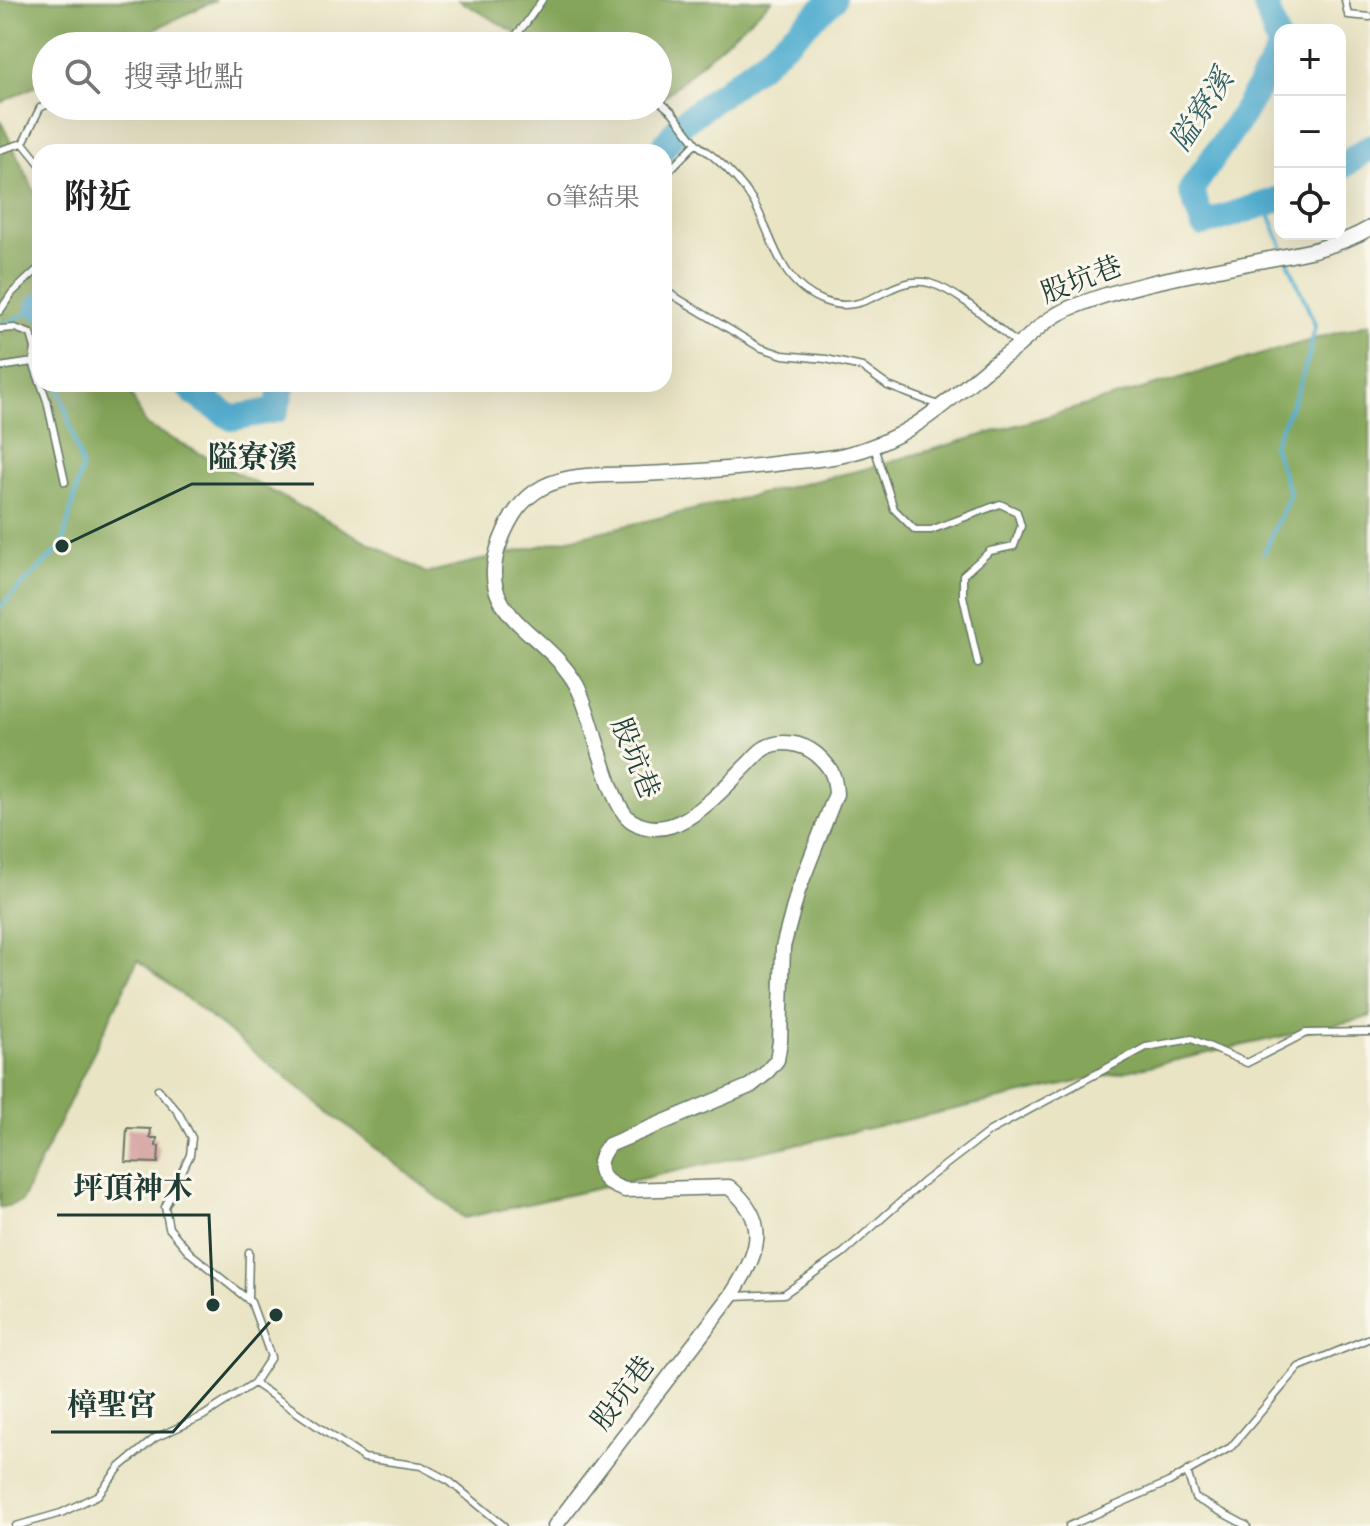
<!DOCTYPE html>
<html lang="zh-TW">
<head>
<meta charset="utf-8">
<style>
	:root { --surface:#fff; --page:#f6f6f6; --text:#222; --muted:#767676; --line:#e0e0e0 }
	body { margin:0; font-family:Vollkorn,"Noto Serif TC",serif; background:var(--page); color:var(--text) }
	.controls { position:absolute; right:24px; top:24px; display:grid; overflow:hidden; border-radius:16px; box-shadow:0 8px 32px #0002 }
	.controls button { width:72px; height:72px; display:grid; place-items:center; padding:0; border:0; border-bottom:2px solid var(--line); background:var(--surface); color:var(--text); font:40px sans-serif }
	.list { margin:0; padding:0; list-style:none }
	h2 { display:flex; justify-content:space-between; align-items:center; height:104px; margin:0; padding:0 32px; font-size:34px }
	h2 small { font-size:26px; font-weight:400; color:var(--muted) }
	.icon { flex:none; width:44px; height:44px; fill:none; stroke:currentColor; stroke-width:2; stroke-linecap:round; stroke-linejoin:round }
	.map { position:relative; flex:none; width:1370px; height:1526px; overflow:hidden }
	.search { position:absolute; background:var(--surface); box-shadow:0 8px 32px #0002; left:32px; top:32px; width:640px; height:88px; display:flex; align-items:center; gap:20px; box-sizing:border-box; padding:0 28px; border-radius:44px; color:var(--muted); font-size:30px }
	.panel { position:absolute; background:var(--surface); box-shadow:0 8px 32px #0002; left:32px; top:144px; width:640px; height:248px; border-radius:24px }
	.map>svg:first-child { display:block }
	.forest { fill:#85a65a; stroke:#527247; stroke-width:2 }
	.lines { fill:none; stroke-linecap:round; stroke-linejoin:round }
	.stream { stroke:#52aed0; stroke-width:4 }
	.river { stroke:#52aed0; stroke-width:26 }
	.building { fill:#d39d9c }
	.service-casing { stroke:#676; stroke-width:9 }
	.tertiary-casing { stroke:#676; stroke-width:17 }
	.service { stroke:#fff; stroke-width:6 }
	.tertiary { stroke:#fff; stroke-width:14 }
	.labels { text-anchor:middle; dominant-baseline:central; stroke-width:6; stroke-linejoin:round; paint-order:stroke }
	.street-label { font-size:28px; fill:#1f3d34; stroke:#fbf7ec }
	.water-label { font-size:30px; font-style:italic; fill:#2e5f63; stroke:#fbf7ec }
	.leader { fill:none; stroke:#1f3d34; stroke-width:3 }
	.callout-dot { fill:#1f3d34; stroke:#fbf7ec; stroke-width:3 }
	.callout-label { font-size:30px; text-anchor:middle; font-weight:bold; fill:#1f3d34; stroke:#fbf7ec; stroke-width:6; stroke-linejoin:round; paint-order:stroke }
</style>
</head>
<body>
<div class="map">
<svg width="1370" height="1526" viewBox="0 0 1370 1526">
	<rect width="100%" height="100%" fill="#fbf7ec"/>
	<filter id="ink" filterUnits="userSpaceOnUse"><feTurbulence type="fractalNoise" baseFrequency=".0125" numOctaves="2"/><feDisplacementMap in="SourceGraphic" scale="16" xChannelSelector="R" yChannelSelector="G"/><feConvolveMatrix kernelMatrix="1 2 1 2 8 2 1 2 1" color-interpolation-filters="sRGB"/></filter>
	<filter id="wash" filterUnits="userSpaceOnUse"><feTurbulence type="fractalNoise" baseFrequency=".006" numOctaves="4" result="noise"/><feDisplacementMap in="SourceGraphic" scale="32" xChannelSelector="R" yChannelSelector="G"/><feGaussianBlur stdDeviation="1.8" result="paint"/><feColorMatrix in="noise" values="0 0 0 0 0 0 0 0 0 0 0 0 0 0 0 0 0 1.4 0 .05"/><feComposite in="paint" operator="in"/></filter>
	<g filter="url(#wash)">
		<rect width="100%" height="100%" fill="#e9e4c4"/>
		<!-- forest -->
		<path class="forest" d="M0,0H216L119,46H46V81L0,103Z
			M459,0H772L658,102V46H539Z
			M0,120L40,203V384H126L146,425L426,573L865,469L1370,323V1017L464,1218L138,960L21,1202L0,1208Z"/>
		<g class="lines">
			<!-- stream -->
			<path class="stream" d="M1265,204L1285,253
				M0,323L2,325L39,307L40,310
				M1264,553L1290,494L1273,445L1297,393L1309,355L1315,325L1288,261
				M0,607L62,546L82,467L58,384"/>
			<!-- river -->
			<path class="river" d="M1264,0L1280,48
				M1280,50L1243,114L1191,190L1203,224L1280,199
				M660,152L681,124L765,61L833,0
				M1340,168L1370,147
				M39,307L40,306
				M186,384L195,394L232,418L276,410L283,384"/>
		</g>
		<g id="blocks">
			<!-- building -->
			<path class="building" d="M127,1128L151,1129L150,1138H157L156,1146H159L158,1163L125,1162Z"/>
		</g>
	</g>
	<g filter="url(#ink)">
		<use href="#blocks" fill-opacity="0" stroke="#676" stroke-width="2"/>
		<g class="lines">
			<defs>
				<path id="service" d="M1345,0L1348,15L1370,17
					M507,46L526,23L542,0
					M658,100L672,112L696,143
					M551,106L566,109L574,106
					M23,143L40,108L46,105
					M0,150L23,143L40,164
					M664,176L696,143C702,149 708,152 715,158C728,169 742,184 752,199C774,236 777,283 824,301C869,318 889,274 929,283C959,291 994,325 1019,345
					M664,290L759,347L783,355L826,359L862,367L888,386L941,406
					M0,311L12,293L40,267
					M0,329L15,328L31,334L35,348L33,362L40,382
					M0,367L33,362
					M41,384L47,401L65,482
					M874,447L894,509L915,530H931L1000,504L1017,512L1021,526L1014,546L990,551L963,575V596L978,664
					M158,1089L178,1112L192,1138L190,1155L165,1207L169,1228L190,1253L251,1302L271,1357L254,1383
					M733,1296L784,1294L843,1253L923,1182L990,1131L1146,1047L1192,1039L1247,1063L1306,1033L1370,1032
					M248,1300L249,1252
					M1187,1471L1195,1498L1247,1526
					M16,1526L61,1513L98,1495L120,1467L155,1438L203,1416L254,1383L364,1458L421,1466L449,1481L504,1526
					M1069,1526L1169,1482L1231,1447L1299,1367L1370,1338"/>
				<path id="tertiary" d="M555,1526L731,1296C757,1255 773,1223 729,1187L625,1190C600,1182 591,1166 609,1145L750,1086L765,1074L777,1060L780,1041L783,947L798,891L836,794C835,775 831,767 816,754C802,743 781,739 765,748C759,751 753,759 748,764C721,790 675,848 632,821C608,806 593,715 577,686C547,630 470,617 501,540C510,517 521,499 543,487C572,472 611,476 643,474C692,472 741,469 790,462C808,460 827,459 844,455C904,441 938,410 983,372C995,362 1009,354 1020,344C1039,328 1047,318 1070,308C1130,283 1196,274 1259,261C1297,254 1336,248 1370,228"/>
			</defs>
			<!-- service casing -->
			<use href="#service" class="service-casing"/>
			<!-- tertiary casing -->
			<use href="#tertiary" class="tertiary-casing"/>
			<!-- service -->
			<use href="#service" class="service"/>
			<!-- tertiary -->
			<use href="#tertiary" class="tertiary"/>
		</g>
	</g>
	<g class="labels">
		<!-- street labels -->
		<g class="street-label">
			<text transform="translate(1082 281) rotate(-21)">股坑巷</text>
			<text transform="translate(634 759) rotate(68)">股坑巷</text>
			<text transform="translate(624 1394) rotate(-53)">股坑巷</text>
		</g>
		<!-- water labels -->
		<g class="water-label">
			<text transform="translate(1203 111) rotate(-57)">隘寮溪</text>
		</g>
	</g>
	<!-- callouts -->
	<path class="leader" d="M62 546L192 484H314M213 1305L209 1215H57M276 1315L173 1432H51"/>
	<g class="callout-dot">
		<circle cx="62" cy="546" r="8"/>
		<circle cx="213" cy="1305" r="8"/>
		<circle cx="276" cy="1315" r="8"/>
	</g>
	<g class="callout-label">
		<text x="253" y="467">隘寮溪</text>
		<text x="133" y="1198">坪頂神木</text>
		<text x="112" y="1415">樟聖宮</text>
	</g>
</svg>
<div class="controls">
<button>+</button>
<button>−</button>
<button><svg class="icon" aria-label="locate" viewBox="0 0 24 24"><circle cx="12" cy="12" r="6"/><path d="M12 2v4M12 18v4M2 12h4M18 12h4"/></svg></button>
</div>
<div class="search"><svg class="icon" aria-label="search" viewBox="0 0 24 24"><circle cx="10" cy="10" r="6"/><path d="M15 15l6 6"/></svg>搜尋地點</div>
<section class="panel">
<h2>附近<small>0筆結果</small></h2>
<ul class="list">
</ul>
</section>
</div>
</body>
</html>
